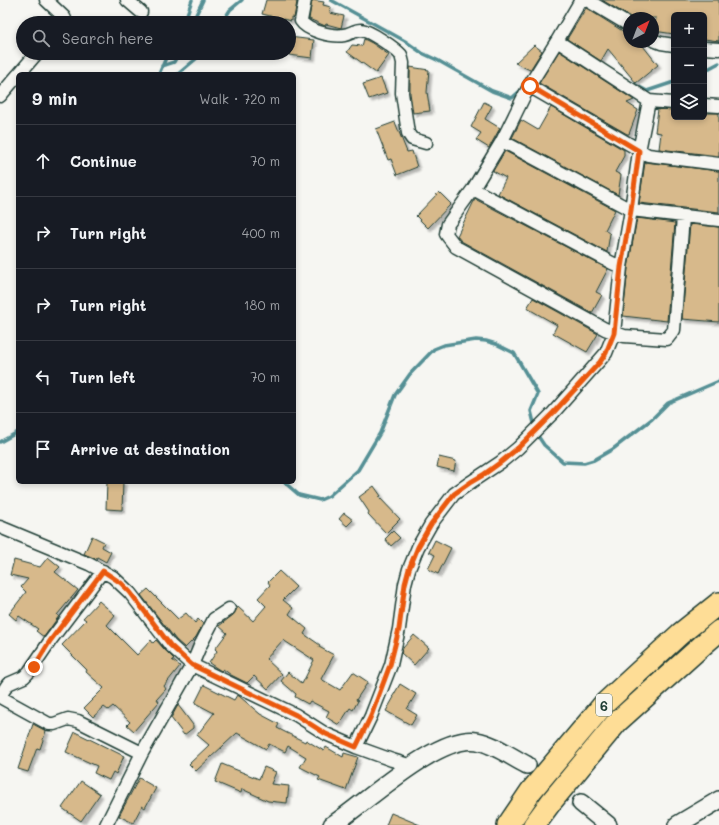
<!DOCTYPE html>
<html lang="en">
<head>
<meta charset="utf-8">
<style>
	:root { --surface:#171b24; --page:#20242c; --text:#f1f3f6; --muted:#9ea1a6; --line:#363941 }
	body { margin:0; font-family:Mali,sans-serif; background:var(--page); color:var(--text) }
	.controls { position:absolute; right:12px; top:12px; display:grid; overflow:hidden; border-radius:6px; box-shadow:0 2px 6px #0003 }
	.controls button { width:36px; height:36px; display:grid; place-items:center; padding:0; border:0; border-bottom:1px solid var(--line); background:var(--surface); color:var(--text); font:20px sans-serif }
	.compass { position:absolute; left:623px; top:12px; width:36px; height:36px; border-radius:50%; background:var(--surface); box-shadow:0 2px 6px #0003; rotate:42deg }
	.stop { position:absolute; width:12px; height:12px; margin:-9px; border:3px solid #ea580c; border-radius:50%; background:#fff }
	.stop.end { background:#ea580c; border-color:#fff; box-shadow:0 1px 4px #0008 }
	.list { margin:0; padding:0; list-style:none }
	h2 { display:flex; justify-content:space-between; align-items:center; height:52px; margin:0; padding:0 16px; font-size:17px }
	h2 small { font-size:13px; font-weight:400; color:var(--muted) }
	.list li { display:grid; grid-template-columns:26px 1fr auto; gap:12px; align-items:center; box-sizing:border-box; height:72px; padding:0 16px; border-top:1px solid var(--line) }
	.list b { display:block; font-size:15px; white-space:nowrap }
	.list em { font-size:13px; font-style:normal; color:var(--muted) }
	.icon { flex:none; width:22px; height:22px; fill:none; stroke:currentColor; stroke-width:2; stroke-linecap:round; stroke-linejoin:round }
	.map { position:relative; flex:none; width:719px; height:825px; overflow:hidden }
	.search { position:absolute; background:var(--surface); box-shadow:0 2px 6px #0003; left:16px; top:16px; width:280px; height:44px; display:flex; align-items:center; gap:10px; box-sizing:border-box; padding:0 14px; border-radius:22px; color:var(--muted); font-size:15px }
	.panel { position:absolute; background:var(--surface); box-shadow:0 2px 6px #0003; left:16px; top:72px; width:280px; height:412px; border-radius:6px }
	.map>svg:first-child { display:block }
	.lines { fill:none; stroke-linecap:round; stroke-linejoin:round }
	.stream { stroke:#559095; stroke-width:3.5 }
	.building { fill:#d7b98b; stroke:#1f3d34; filter:url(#shadow) }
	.secondary-tunnel { stroke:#cbd1cc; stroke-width:17; stroke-dasharray:17 8; stroke-linecap:butt }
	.street-casing { stroke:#1f3d34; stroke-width:15 }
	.secondary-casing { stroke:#1f3d34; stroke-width:20 }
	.highway-casing { stroke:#1f3d34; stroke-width:24 }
	.street { stroke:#f6f6f2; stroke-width:12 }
	.secondary { stroke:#f6f6f2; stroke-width:17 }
	.highway { stroke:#fedd96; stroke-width:21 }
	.route { stroke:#ea580c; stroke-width:5 }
	.labels { text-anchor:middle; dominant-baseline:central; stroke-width:3.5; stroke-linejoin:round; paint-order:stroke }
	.shield { fill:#f6f6f2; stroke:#60746d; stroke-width:1 }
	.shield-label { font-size:13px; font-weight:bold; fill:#1f3d34 }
</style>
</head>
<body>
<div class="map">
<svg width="719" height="825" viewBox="0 0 719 825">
	<defs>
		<filter id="shadow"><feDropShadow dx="3" dy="3" stdDeviation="1" flood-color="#0004"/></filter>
	</defs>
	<rect width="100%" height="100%" fill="#f6f6f2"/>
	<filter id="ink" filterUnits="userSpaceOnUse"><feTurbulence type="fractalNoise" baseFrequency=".025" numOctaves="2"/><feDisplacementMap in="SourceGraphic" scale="8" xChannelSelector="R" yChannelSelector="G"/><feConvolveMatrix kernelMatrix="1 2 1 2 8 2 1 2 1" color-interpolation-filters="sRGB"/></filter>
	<g filter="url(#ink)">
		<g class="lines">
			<!-- stream -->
			<path class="stream" d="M331,0L405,41L422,53L437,60L492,91L512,98L521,90
				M184,23L192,0
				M192,23L203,0
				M222,23L230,10L242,0
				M162,66L174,62L179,53
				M704,71L719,63
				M159,74L168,53
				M178,74L203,53
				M632,83L647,91L674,82
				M536,433L544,445L563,462L584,463L594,460L613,449L652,419L668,403L719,381
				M0,442L18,432
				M284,482L299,495L320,500L329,496L358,470L380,433L395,395L410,374L434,349L444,345L476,340L486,341L496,344L514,353L538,394L531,411L535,427"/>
		</g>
		<!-- building -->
		<path class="building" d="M266,0H292L297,2L294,18L291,17V21L262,14Z
			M312,0L324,2L323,5L331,7L330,13L344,16L341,28L326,24L325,26L323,25L309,19Z
			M602,0H719V41L704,39V15H674V34L654,31L656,18H632Z
			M586,8L629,35V42H640L658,65L636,83L608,49L601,61L567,39Z
			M289,37L314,40L312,58L289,55Z
			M364,39L372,43L389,55L376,73L347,52L352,45L362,46Z
			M534,45L542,51L530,70L515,63Z
			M559,51L634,100L627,103L638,110L629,134H627L539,83Z
			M410,67L429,70L427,92L430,111L413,113L410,93Z
			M381,78L387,93L369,99L363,84Z
			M484,102L492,106L485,119L500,128L489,148L476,140L481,133L471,127Z
			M551,107L624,150V156L615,172L621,175L618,195L512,138L521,120L538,130Z
			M658,109L674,110V117H704V113H719V156L659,149L661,133L655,132Z
			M395,122L407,152L412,151L417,167L397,175L391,159L388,160L376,129Z
			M505,151L615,210L605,230L610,234L607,252L498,194L506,178L493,171Z
			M645,162L719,171V212L639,203Z
			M439,192L451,204L428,228L416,216Z
			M475,199L608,269L596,292L602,295L592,313L461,241L457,236Z
			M637,218L675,223L667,321L623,316L628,268Z
			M690,224L719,227V322L682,319Z
			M533,298L598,334L587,352L553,333L557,325L527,308Z
			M439,457L456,461L454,471L437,467Z
			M107,482H123L122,510L106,509Z
			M374,486L381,496L379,497L400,519L386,533L368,514L369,512L359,497Z
			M344,513L353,520L347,526L339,519Z
			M393,531L400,538L391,546L385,539Z
			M92,536L104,542L102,547L111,552L106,562L97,557L96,559L84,554Z
			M435,540L451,548L438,574L428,569L435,555L429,552Z
			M48,557L60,567L55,572L78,590L57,615L59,616L44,637L36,631L38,629L19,616L16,620L9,614L26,592L21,587L28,579L10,575L14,560L40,567Z
			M279,571L296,587L283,600L293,608L289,614L307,629L304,634L320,645L319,647L334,655L321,679L340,690L353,672L368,682L356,700L358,701L353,710L350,708L339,725L326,717L329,711L310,701L308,704L295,697L296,694L281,681L288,672L302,684L314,660L283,640L266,659L282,674L268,689L254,676L247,683L231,675L223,669L221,671L209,663L217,651L215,649L227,633L219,626L233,615L238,607L253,621L266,606L258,598L270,585L268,582Z
			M148,589L178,619L186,613L195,623L198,619L203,624L196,637L185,648L176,640L141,595Z
			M99,601L115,615L107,625L137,655L151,640L153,643L156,640L165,650L174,659L172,660L180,666L164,686L166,689L157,699L159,702L134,731L127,725L130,722L113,706L108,710L104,707L93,717L84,708L104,688L86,672L87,670L62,645L86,620L83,618Z
			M414,635L429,648L414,665L401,653L403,648Z
			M400,684L416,694L407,709L417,715L411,725L386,711L394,697L393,696Z
			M204,685L234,700L237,695L239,696L260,714L279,724L277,728L305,742L306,740L324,751L326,747L343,757L344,753L358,757L346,790L318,780L320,777L300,767L306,757L288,746L285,752L269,744L266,749L237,733L196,771L189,764L209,745L197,735L214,713L195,703Z
			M178,705L193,725V728L184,735L171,718Z
			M33,724L46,731L40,749L37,748L28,772L18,769Z
			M75,732L124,756L116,774L113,772L109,780L94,773L97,766L66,752Z
			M222,764L259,779L264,767L276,772L271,784L289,786L287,803L268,801L242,789L241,793L215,782Z
			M139,778L156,788L145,808L142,806L133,823L119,816Z
			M81,781L100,794L81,821L62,808Z
			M391,813L420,825H386Z"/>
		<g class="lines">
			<!-- secondary-tunnel -->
			<path class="secondary-tunnel" d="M534,769L581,803"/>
			<defs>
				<path id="street" d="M46,0L64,17L65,19L63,23
					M127,0L141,12
					M305,0L301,21C307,31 333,37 344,35C350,34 355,30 361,30C370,31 395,48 401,55L403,63L402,93L408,133L412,139L426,143
					M587,0L629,25
					M653,40L661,43L674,45
					M557,41L581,0
					M704,48L719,49
					M19,74L37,53
					M529,86L557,41L649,101
					M0,96L18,75
					M704,105L719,106
					M502,141L631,210L719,220
					M473,189L612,263L621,267
					M683,217L674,330L667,339L624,336L605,329L456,247L446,234L448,224L473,189L502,141L529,86L648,155L719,164
					M0,527L89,564L113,577L130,593L170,645L192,665L296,715L326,734L356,747L371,716L391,665L399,629L405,584L409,569L418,547L431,524L454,494L471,482L501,462L518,448L553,413L606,353L614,333L621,267L631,210L639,151L649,101L674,103
					M0,696L8,684L24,677L29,672L50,641L103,571
					M0,697L49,724H54L68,719L78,721L142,753
					M356,747L392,760L412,766
					M106,825L142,753L192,665L200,646L214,619L229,609"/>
				<path id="secondary" d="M581,803L608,825
					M332,825C365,804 437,734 477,741C494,744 511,757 527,765
					M677,825L719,800"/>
				<path id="highway" d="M508,825L531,791L604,704L680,634L719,603
					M534,825L551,802L617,722L706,642L719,631"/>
			</defs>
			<!-- street casing -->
			<use href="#street" class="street-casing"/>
			<!-- secondary casing -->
			<use href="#secondary" class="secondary-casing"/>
			<!-- highway casing -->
			<use href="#highway" class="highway-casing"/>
			<!-- street -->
			<use href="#street" class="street"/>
			<!-- secondary -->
			<use href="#secondary" class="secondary"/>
			<!-- highway -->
			<use href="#highway" class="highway"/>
		</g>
	</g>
	<g class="lines" filter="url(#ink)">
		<!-- route -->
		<path class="route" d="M34,667L50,641L103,571L121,583L130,592L170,645L192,665L296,715L326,734L356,747L371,716L390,665L399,629L405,584L409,569L418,547L431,524L454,494L471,482L483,475L501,462L518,448L553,413L600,362L606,353L614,333L621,267L631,210L639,151L530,86"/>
	</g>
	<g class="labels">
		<!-- shield labels -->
		<rect class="shield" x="596" y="694" width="16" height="22" rx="3"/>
		<g class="shield-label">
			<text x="604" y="705">6</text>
		</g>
	</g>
</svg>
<div class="controls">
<button>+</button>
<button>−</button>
<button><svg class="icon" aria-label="layers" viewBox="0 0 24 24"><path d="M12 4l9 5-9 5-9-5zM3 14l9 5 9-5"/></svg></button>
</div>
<svg class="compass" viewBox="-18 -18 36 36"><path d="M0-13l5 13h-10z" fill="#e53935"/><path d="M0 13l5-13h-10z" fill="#9ea1a6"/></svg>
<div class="stop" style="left:530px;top:86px"></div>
<div class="stop end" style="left:34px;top:667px"></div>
<div class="search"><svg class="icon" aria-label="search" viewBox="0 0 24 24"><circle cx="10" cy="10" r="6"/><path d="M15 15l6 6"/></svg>Search here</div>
<section class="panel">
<h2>9 min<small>Walk · 720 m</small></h2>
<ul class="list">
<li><svg class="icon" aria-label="ahead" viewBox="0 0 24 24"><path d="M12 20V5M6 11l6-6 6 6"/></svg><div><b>Continue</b></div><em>70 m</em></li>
<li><svg class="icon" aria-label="right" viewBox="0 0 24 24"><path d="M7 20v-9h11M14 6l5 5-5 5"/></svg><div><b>Turn right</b></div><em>400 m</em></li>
<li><svg class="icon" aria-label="right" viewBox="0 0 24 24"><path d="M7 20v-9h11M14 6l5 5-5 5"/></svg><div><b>Turn right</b></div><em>180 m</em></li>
<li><svg class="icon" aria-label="left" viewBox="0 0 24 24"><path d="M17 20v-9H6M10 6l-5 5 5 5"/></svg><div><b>Turn left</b></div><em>70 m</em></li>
<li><svg class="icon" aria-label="arrive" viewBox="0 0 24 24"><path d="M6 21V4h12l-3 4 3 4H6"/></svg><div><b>Arrive at destination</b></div></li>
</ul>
</section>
</div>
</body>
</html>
